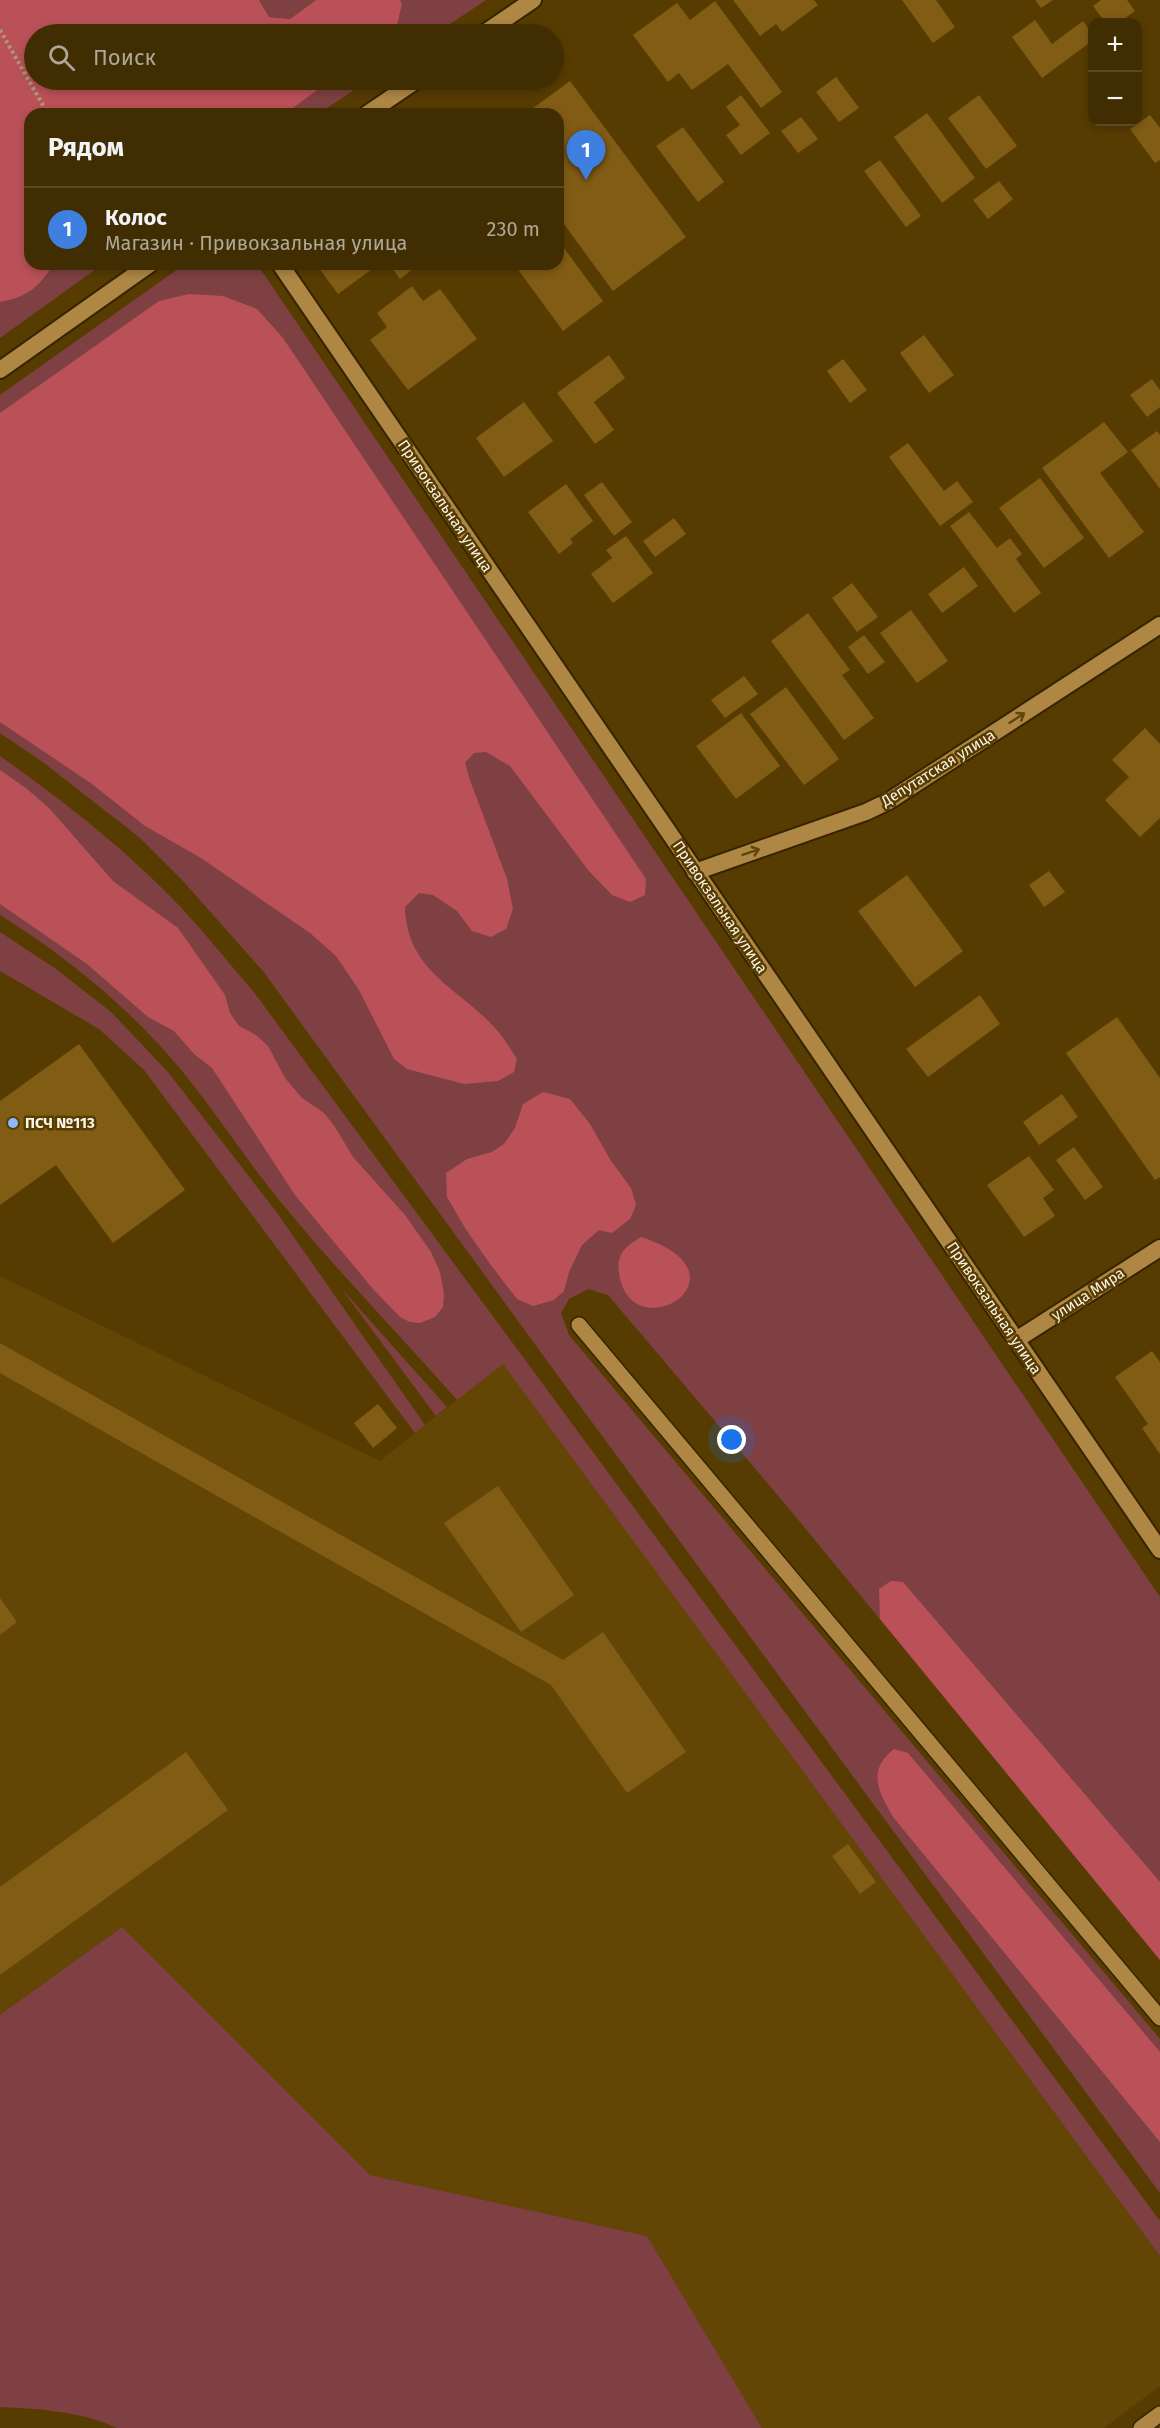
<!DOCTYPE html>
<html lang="ru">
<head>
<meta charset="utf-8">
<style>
	:root { --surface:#412d02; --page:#4c3911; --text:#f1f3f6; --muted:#aea899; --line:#5a4924; --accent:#8db9fc }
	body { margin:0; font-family:"Fira Sans",sans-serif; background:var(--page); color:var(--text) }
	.controls { position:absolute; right:18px; top:18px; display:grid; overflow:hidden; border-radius:12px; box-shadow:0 3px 9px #0003 }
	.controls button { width:54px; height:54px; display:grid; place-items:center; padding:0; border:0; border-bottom:2px solid var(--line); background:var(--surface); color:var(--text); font:30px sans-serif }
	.you { position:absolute; left:732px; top:1440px; width:21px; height:21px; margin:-15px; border:4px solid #fff; border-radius:50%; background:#1a73e8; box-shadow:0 0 0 9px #1a73e833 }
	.badge { display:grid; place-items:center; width:39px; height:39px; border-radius:50%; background:var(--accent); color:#fff; font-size:20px; font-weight:700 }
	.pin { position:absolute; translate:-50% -50px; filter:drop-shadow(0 2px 3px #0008) }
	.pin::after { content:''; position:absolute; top:32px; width:21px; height:18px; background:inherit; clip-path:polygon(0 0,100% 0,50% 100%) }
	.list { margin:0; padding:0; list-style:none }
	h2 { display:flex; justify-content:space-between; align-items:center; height:78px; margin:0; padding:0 24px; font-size:26px }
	h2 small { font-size:20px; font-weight:400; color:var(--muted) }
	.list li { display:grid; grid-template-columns:39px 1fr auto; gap:18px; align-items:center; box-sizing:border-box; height:84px; padding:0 24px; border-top:2px solid var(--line) }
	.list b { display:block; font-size:22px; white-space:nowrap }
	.list p { margin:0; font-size:20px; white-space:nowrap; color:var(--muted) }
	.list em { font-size:20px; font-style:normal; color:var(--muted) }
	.icon { flex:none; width:33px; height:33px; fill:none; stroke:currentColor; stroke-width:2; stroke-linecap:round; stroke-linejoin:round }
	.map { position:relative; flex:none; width:1160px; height:2428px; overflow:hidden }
	.search { position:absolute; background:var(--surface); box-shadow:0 3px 9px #0003; left:24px; top:24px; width:540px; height:66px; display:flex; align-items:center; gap:15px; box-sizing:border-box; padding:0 21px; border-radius:33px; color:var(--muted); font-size:22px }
	.panel { position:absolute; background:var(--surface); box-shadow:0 3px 9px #0003; left:24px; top:108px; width:540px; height:162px; border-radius:18px }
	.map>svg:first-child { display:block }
	.built { fill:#634505 }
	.green { fill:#7f4043 }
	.forest { fill:#ba5158 }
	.building { fill:#815c14 }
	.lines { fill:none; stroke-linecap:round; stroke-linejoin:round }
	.service-casing { stroke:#372400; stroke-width:18 }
	.minor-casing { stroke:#372400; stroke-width:20 }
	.secondary-casing { stroke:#372400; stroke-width:20 }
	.path { stroke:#aa9875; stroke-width:4; stroke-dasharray:3 3; stroke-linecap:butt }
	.service { stroke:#ae8745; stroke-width:15 }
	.minor { stroke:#ae8745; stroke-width:16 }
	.secondary { stroke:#ae8745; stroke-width:16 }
	.oneway { stroke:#604409 }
	.poi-dot { fill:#8db9fc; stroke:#573c02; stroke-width:2 }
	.labels { text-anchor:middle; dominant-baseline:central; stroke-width:5; stroke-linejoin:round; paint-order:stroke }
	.street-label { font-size:15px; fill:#fcf4e7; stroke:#573c02 }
	.poi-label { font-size:15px; font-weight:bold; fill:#fcf4e7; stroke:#573c02; text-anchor:start }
</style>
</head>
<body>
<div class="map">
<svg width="1160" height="2428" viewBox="0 0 1160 2428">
	<rect width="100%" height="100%" fill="#573c02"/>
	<!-- built -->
	<path class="built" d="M0,1276L380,1461L503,1363L1160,2256V2386L1104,2428H762L647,2236L370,2175L122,1927L0,2015Z"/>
	<!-- green -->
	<path class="green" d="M259,0H316L290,19L269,17Z
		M400,0H486L435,34H393L396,31L402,4Z
		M331,80H369L318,114H285Z
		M54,264H103L0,338V302C28,297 38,288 54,264Z
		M185,264H257L1160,1597V1960L786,1505L608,1295L588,1289L569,1299L561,1313L569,1335L1160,2039V2193L572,1395L263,971L183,881L139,837L44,763L0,733V395Z
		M0,756C66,803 132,854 187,914C210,939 231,966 253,991L1160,2221V2256L503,1364L457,1400C400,1335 339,1273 284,1206C244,1158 212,1105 171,1058C121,1001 64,955 0,915Z
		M0,932L56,969L111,1012L168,1072L275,1210L425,1425L415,1433L144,1070L99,1029L0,971Z
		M341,1288L447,1407L436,1416Z
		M122,1927L370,2175L647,2236L762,2428H117C80,2411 41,2409 0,2407V2015Z"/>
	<!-- forest -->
	<path class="forest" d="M0,0H259L269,17L290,19L316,0H400L402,4L396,31L393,34H34V80H331L285,114H30V264H54C38,288 28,297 0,302Z
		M189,294L223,296L257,309L283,338L646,879L645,895L630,902L612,895L588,870L510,766L486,752L474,753L465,763L470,780L507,879L513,909L506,929L491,937L472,931L457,911L433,895L419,893L405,907C407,972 458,987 495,1028C504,1037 510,1049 517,1059L514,1072L498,1081L464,1084L407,1069L394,1059L359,990L336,956L310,933L201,858L145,826L92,784L0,722V413L159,301Z
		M0,770L27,789L49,808L113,881L178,928L225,995L230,1013L239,1026L256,1035L268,1046L285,1078L302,1098L324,1113L335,1127L353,1157L405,1215L431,1252L440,1272L444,1294L443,1307L435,1317L420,1323L410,1322L400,1317L373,1289L295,1195L212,1068L194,1054L174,1031L148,1017L87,964L0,904Z
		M543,1092L570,1099L590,1124L611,1161L631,1188L636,1205L630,1219L612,1233L599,1230L582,1245L569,1272L564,1291L554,1300L533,1306L517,1299L490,1264L465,1228L447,1197L446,1173L467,1159L492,1152L504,1144L515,1128L523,1104Z
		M641,1237C758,1275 630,1353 619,1273C616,1254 626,1246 641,1237Z
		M891,1581L903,1582L1160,1882V1960L880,1619L879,1589Z
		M894,1749L908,1753L1160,2052V2142L893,1817C879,1792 866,1771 894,1749Z"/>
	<!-- building -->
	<path class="building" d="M733,0H814L818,5L782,32L776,24L760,36Z
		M902,0H936L955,27L933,43Z
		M1035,0H1053L1041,8Z
		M1101,0H1127L1135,11L1120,22H1105L1093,6Z
		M715,1L782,92L761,108L728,64L692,90L679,73L668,82L633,35L677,3L690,20Z
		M1035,20L1052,44L1083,21L1092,34V41L1042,78L1012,37Z
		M836,77L859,108L839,122L816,92Z
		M570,81L686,237L613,291L558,216V114H525Z
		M741,95L770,133L741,155L726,135L740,125L726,107Z
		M979,95L1017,146L986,169L948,118Z
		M927,113L975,178L942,203L894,137Z
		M1150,115L1160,128V160L1155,163L1130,129Z
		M801,117L818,139L798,153L781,131Z
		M683,127L724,182L698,202L656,146Z
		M880,160L921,216L906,227L864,171Z
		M999,181L1013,199L988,219L973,200Z
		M558,240L603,301L563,331L514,264H558Z
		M316,264H379L338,294Z
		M389,264H419L400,279Z
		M412,286L423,301L440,289L477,339L408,390L370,340L387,327L377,313Z
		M924,335L954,375L929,393L900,353Z
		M609,355L625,378L594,402L614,430L595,444L557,393Z
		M843,359L867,390L850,403L827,371Z
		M1152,379L1160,390V407L1147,417L1130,395Z
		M524,402L553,441L504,477L476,438Z
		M1104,422L1128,452L1100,473L1144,532L1109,558L1042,468Z
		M1157,431L1160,435V489L1131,450Z
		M908,443L944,491L957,481L973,502L940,526L889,457Z
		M1040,478L1084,538L1044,568L999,508Z
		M602,482L632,522L614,536L584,495Z
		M566,484L593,521L570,539L573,543L559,554L528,512Z
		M969,512L997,548L1010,538L1022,554L1016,559L1041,593L1014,613L950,526Z
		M674,518L686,534L655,557L643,541Z
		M626,536L653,573L613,603L591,574L612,558L606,550Z
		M964,567L978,586L942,613L928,594Z
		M852,583L878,617L857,632L832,598Z
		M911,610L948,661L917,683L880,633Z
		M808,613L850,670L842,675L874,718L844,740L771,641Z
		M864,635L885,662L868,674L848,647Z
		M744,676L758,694L725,718L711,700Z
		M786,687L839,759L804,785L750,714Z
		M741,713L780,766L736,799L696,746Z
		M1145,728L1160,744V818L1140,837L1105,800L1129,777L1112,760Z
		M1049,871L1065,892L1044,907L1029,885Z
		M907,875L963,951L915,987L858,911Z
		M980,995L1000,1024L928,1077L906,1049Z
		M1117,1017L1160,1078V1177L1155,1180L1066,1053Z
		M79,1044L185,1190L113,1243L56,1165L0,1205V1101Z
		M1062,1094L1078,1117L1039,1145L1023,1122Z
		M1074,1147L1103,1187L1085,1200L1056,1160Z
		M1029,1156L1054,1190L1043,1198L1055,1216L1024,1237L987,1185Z
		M0,1343L563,1660L603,1632L686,1752L627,1793L551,1685L0,1373Z
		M1152,1351L1160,1362V1454L1142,1428L1148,1424L1115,1377Z
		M378,1404L397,1428L373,1448L354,1423Z
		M498,1486L574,1595L521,1632L444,1523Z
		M0,1598L17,1622L0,1635Z
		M186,1752L228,1810L0,1975V1887Z
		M848,1844L876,1882L860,1894L832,1856Z"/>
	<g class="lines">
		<defs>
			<path id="service" d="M579,1325L1160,2018
				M1141,2428L1160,2414"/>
			<path id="minor" d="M280,264L1160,1550
				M695,872L866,812L889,801L1160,625
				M1016,1340L1160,1248"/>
			<path id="secondary" d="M483,34L533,0
				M367,114L417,80
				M0,370L150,264"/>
		</defs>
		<!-- service casing -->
		<use href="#service" class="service-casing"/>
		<!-- minor casing -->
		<use href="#minor" class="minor-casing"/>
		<!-- secondary casing -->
		<use href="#secondary" class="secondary-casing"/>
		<!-- path -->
		<path class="path" d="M0,30L48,114"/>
		<!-- service -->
		<use href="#service" class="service"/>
		<!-- minor -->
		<use href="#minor" class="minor"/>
		<!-- secondary -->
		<use href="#secondary" class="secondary"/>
	</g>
	<!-- one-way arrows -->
	<defs><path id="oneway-shaft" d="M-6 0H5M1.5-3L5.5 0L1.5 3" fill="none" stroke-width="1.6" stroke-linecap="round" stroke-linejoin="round" transform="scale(1.5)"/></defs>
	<g class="oneway">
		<use href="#oneway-shaft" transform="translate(1017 718) rotate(-33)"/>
		<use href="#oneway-shaft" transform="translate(751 852) rotate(-19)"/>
	</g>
	<!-- markers -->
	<circle class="poi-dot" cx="13" cy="1123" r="6"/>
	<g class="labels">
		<!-- street labels -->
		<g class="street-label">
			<text transform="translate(445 506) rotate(56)">Привокзальная улица</text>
			<text transform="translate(938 768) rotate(-32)">Депутатская улица</text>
			<text transform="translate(720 907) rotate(56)">Привокзальная улица</text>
			<text transform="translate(1088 1294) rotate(-33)">улица Мира</text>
			<text transform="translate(994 1308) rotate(56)">Привокзальная улица</text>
		</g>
		<!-- poi labels -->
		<g class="poi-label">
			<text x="25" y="1123">ПСЧ №113</text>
		</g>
	</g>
</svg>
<div class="controls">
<button>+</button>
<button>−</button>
</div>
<div class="you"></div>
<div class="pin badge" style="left:586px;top:180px;background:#3f7fe0">1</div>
<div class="search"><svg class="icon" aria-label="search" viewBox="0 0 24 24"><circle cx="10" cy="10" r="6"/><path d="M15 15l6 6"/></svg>Поиск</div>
<section class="panel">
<h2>Рядом<small></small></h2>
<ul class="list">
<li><span class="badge" style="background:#3f7fe0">1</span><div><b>Колос</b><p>Магазин · Привокзальная улица</p></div><em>230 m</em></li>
</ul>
</section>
</div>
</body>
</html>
